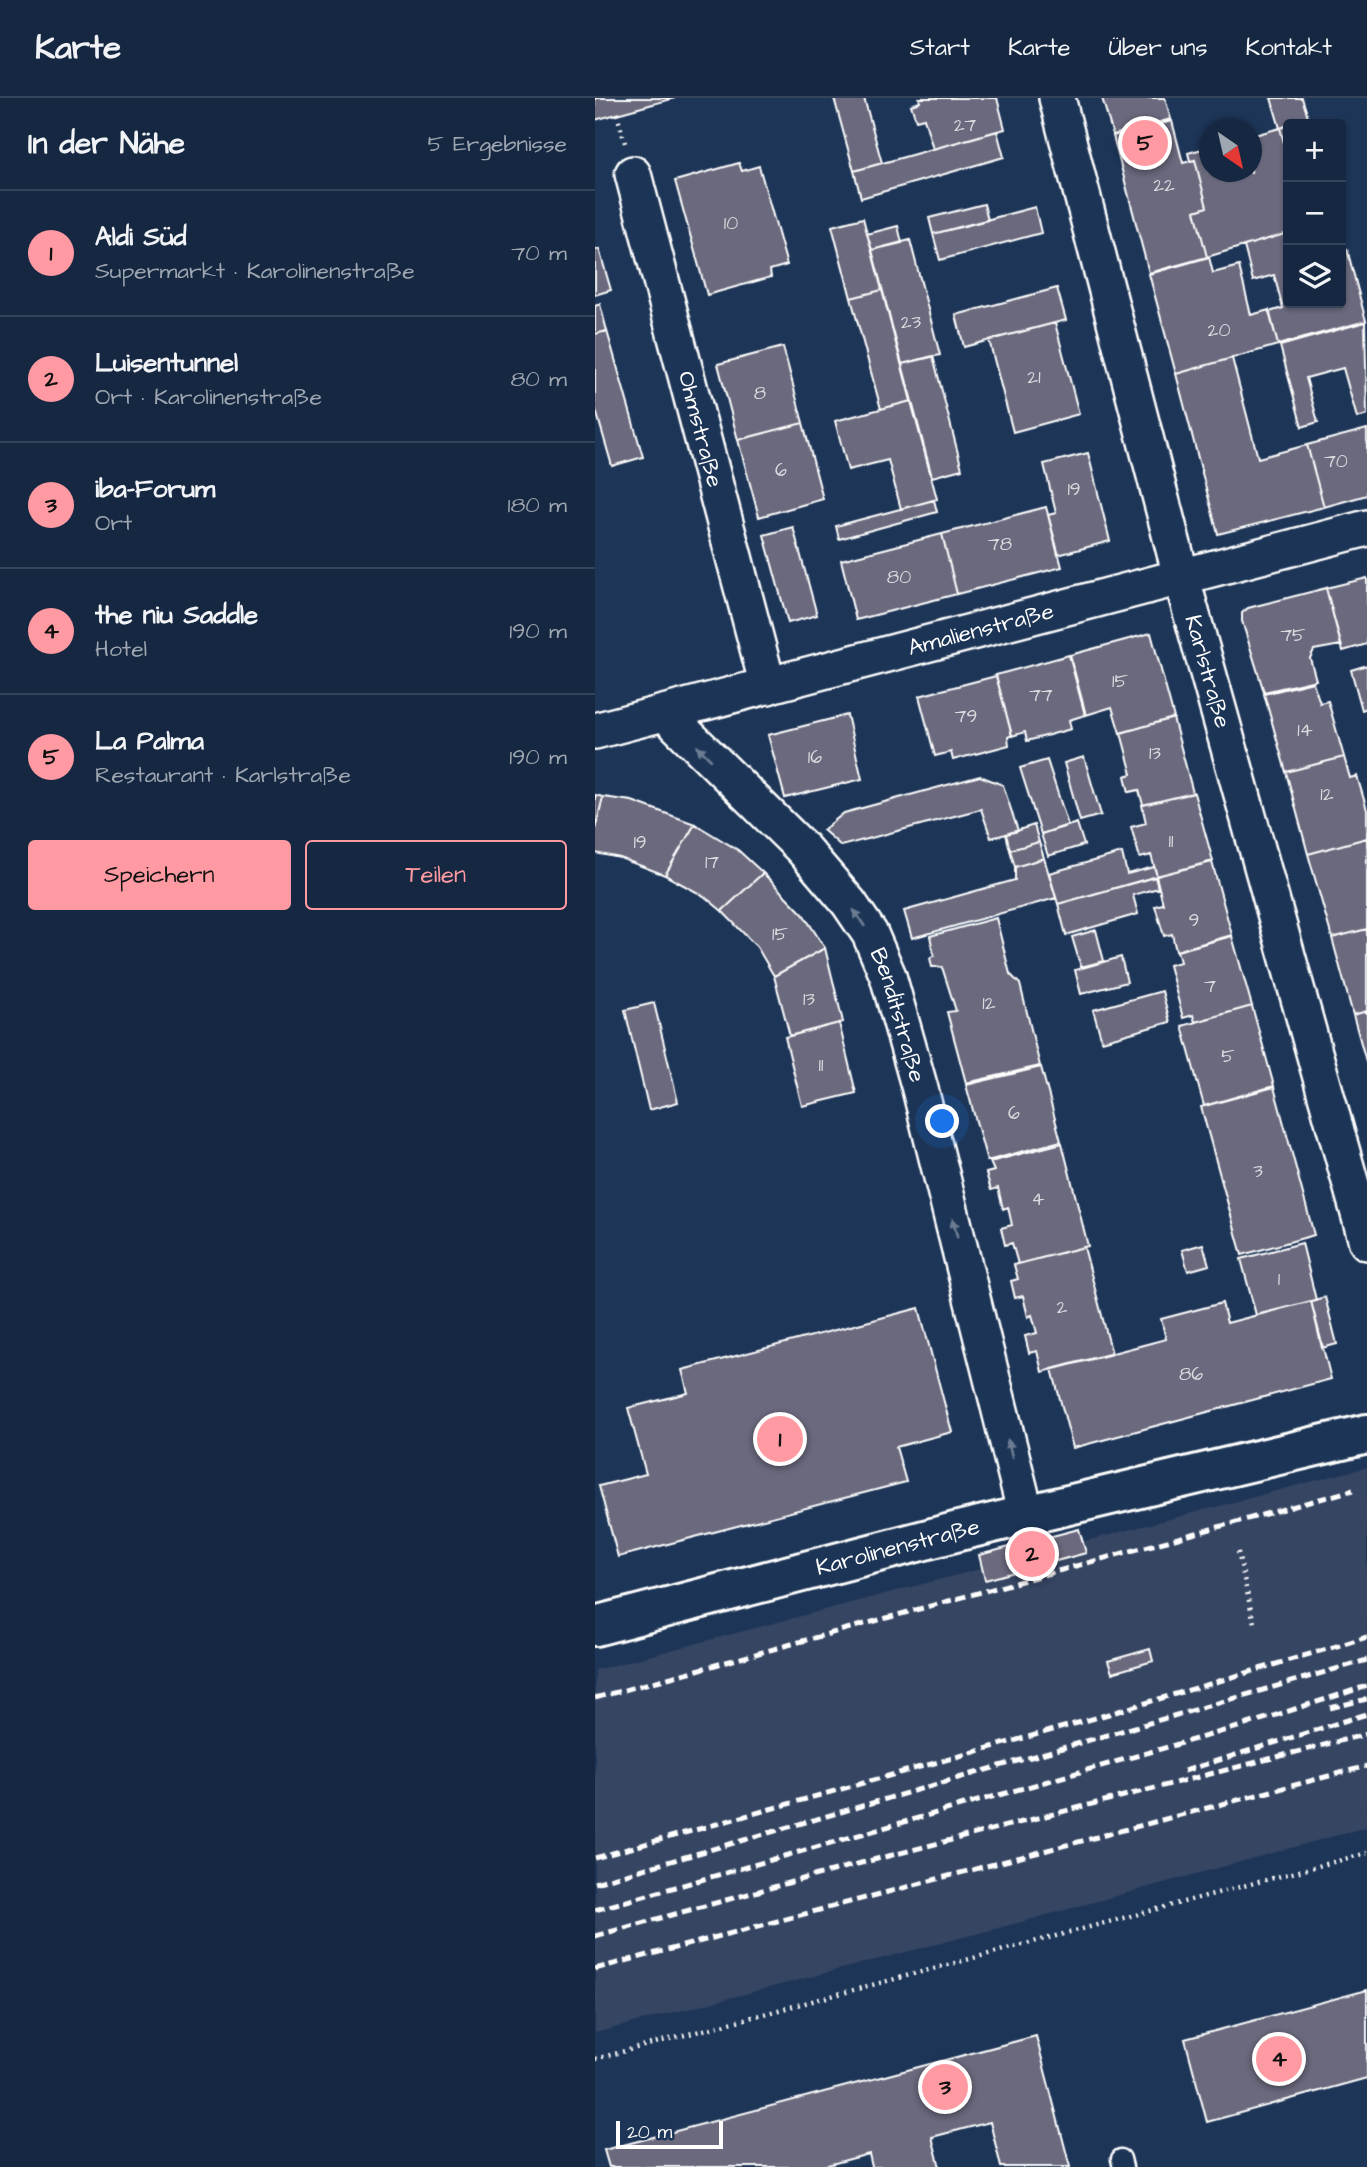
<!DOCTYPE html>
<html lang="de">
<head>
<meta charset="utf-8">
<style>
	:root { --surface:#162841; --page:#1f3048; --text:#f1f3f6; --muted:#9ea6b1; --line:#35445a; --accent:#ff9aa2 }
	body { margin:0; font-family:"Architects Daughter",sans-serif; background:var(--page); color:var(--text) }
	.controls { position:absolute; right:21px; top:21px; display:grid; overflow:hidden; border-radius:7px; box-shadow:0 2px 5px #0004 }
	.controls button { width:63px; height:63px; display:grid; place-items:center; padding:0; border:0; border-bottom:2px solid var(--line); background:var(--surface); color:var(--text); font:35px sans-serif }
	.compass { position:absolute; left:604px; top:21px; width:63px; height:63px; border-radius:50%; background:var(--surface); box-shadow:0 2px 5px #0004; rotate:146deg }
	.scale { position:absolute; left:21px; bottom:18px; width:107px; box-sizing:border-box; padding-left:7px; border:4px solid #fff; border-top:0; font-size:19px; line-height:24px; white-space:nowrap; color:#fff; -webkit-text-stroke:5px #1d3557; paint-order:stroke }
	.you { position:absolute; left:348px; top:1024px; width:24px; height:24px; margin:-18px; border:5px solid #fff; border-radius:50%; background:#1a73e8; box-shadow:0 0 0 10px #1a73e833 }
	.badge { display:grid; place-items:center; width:46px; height:46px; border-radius:50%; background:var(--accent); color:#111; font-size:23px; font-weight:700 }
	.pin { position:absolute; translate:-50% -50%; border:4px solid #fff; box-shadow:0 2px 7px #0006 }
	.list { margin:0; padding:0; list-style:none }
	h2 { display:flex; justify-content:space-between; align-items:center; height:91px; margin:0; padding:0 28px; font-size:30px }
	h2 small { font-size:23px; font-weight:400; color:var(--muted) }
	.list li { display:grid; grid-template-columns:46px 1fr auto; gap:21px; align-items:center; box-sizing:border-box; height:126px; padding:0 28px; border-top:2px solid var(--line) }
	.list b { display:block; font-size:26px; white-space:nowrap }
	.list p { margin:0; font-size:23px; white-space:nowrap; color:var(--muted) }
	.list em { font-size:23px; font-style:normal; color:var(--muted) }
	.actions { display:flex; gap:14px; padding:21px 28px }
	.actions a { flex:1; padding:16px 0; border:2px solid var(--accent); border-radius:7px; text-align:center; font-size:24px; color:var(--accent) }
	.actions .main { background:var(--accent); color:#111 }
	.icon { flex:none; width:38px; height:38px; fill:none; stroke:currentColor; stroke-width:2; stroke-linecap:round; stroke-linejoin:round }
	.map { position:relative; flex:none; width:772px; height:2069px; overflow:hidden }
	header { display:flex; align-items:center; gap:42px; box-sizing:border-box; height:98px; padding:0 35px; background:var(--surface); border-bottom:2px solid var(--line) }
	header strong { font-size:33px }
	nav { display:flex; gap:38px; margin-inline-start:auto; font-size:24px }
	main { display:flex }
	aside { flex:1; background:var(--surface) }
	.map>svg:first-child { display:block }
	.built { fill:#344562 }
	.building { fill:#6b697d; stroke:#fff; stroke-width:2 }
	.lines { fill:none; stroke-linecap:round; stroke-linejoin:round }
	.service-casing { stroke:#fff; stroke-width:23 }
	.minor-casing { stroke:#fff; stroke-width:40 }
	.tertiary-casing { stroke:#fff; stroke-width:44 }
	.path { stroke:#fff; stroke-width:4.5; stroke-dasharray:2 5; stroke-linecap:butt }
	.service { stroke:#1d3557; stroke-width:18 }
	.minor { stroke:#1d3557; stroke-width:35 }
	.tertiary { stroke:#1d3557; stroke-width:38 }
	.rail { stroke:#fff; stroke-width:5; stroke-dasharray:10 5; stroke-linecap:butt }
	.oneway { fill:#6c7c92 }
	.labels { text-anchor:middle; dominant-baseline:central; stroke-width:5; stroke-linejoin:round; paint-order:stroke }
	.number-label { font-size:19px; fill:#dadade }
	.street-label { font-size:23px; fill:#fff; stroke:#1d3557 }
</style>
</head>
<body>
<header>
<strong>Karte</strong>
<nav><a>Start</a><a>Karte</a><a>Über uns</a><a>Kontakt</a></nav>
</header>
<main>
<aside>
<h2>In der Nähe<small>5 Ergebnisse</small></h2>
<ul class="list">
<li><span class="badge">1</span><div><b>Aldi Süd</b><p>Supermarkt · Karolinenstraße</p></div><em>70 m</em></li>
<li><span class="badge">2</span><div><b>Luisentunnel</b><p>Ort · Karolinenstraße</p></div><em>80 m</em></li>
<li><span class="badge">3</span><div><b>iba-Forum</b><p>Ort</p></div><em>180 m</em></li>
<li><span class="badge">4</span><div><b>the niu Saddle</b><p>Hotel</p></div><em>190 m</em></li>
<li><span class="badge">5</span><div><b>La Palma</b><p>Restaurant · Karlstraße</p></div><em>190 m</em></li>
</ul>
<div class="actions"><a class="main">Speichern</a><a>Teilen</a></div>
</aside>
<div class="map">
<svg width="772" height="2069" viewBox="0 0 772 2069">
	<rect width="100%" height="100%" fill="#1d3557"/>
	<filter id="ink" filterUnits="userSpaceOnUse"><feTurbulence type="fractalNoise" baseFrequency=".0143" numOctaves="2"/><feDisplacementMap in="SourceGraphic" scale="14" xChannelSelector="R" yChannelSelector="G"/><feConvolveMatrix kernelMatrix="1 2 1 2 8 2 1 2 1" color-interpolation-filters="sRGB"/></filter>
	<g filter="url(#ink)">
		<!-- built -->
		<path class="built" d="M772,1369V1729L423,1825L0,1935V1572Z"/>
		<!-- building -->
		<path class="building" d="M0,0H80L0,22Z
			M239,0H269L287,65L259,73Z
			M324,0H402L410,31L338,51L329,20L321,22L316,7L325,4Z
			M507,0H570L576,21L518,37Z
			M676,0H707L714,22L685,30Z
			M577,23L588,65L600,62L612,109L600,113L612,159L554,175L518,38Z
			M693,27V59L685,30Z
			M685,30L693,59V135L612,159L600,113L612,109L600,62L595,63L593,55L614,49V74H656V38Z
			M402,33L409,59L266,100L259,73Z
			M144,65L147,73L164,68L192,167L175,172L176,179L112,197L80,83Z
			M389,106L393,122L338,136L334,120Z
			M440,109L446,135L345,162L338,136Z
			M268,120L287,192L256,200L237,128Z
			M303,128L307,145L277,152L272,136Z
			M693,135V205H746V153L752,151L771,223L683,247L674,214L688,210L679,177L658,183L649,148Z
			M315,142L345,257L307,266L277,152Z
			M4,151L16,192L0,197V152Z
			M614,159L618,175L644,168L656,217L674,212L683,247L581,276L554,176Z
			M462,190L471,222L369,249L361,217Z
			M287,192L316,303L286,311L256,200Z
			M5,206L12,233L0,236V208Z
			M770,224L772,317L762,320L748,270L711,280L723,324L707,329L685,248Z
			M460,225L484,316L418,334L394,242Z
			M12,233L48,359L17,368L0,309V236Z
			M188,249L208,325L143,342L123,266Z
			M338,258L367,371L337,379L307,266Z
			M637,260L663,360L712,347L729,409L623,436L581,276Z
			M316,303L342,401L306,411L293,362L253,372L240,323Z
			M208,325L228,401L164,419L143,342Z
			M772,331V397L729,409L712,347Z
			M493,355L515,443L463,457L453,417L461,415L449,366Z
			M339,402L342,414L244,441L241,428Z
			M451,409L467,469L362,496L347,436Z
			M198,429L222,517L193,525L169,437Z
			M347,436L362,496L261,522L246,462Z
			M772,480V546L748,553L731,490Z
			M731,490L746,547L719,552L715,560L721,582L669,594L647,523V515L653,510Z
			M556,535L579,620L525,635L517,609L491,617L475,557Z
			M474,557L490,617L474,622L476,631L432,643L430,634L417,638L401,577Z
			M772,567V610L767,612L756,572Z
			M401,578L417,637L413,639L414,647L358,662L356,654L340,658L324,598Z
			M718,584L725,605L733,603L749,659L691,674L669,596Z
			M252,617L267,681L190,700L173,637Z
			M578,620L598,695L548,707L544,692L534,694L530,678L537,676L526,635Z
			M489,659L506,717L485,723L469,665Z
			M749,659L755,680L762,678L772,712V740L713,756L691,674Z
			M452,662L473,727L446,736L425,670Z
			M385,678L408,687L423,733L396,740L386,711L246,748L228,732L249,715Z
			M599,695L618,763L562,778L556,757L545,760L536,729L551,725L547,707Z
			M0,697L8,699L0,732Z
			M8,699L37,703L100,726L70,777L25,760L0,755V732Z
			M482,725L489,747L453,758L446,736Z
			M100,726L143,752L168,775L127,813L109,798L70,777Z
			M439,727L444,744L415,752L411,736Z
			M772,740V831L737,840L713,756Z
			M444,744L449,760L420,769L415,752Z
			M527,755L532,776L559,769L562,778L463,806L454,775Z
			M449,760L461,800L317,840L309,813L420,782V769Z
			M617,764L637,837L581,853L577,836L569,838L560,808L568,806L561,778Z
			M168,775L208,816L230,850L179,878L162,849L127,813Z
			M560,779L563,790L538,797L543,816L471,837L463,806Z
			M401,820L415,876L425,886L445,968L371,985L352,914L361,913L347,869H337L335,860L339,857L335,838Z
			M772,831V913L758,917L737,840Z
			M501,832L509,863L486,869L477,839Z
			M637,838L657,908L600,924L598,917L588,920L574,867L585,864L582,853Z
			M230,850L248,924L195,938L179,878Z
			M526,859L532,884L486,896L480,872Z
			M567,893L575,924L507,943L498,912Z
			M59,905L83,1004L54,1012L30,912Z
			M657,908L679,988L609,1008L587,928Z
			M772,913V967L758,917Z
			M244,925L261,995L207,1008L190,939Z
			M446,969L466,1043L392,1063L371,987Z
			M679,989L719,1137L647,1157L606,1009Z
			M467,1045L493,1148L423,1166L417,1145L410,1147L406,1130L417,1127L413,1109L408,1111L403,1090L396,1092L391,1075L399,1073L395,1064Z
			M707,1145L721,1202L661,1217L646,1161Z
			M608,1146L614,1167L593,1173L587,1152Z
			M489,1149L517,1256L447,1274L442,1253L434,1255L430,1238L442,1235L437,1217L433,1219L428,1198L420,1200L416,1183L423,1181L419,1167Z
			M730,1199L742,1246L727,1250L716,1203Z
			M716,1203L736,1281L478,1350L457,1271L571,1241L566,1221L627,1205L632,1225Z
			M324,1210L357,1334L301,1349L311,1384L23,1459L4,1388L51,1376L33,1310L93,1295L87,1272Z
			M484,1431L491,1455L390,1482L384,1457Z
			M555,1551L558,1563L517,1575L513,1563Z
			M772,1892V1980L612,2024L590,1941Z
			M441,1938L475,2069H406L395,2024L337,2039L345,2069H277L274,2056L225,2069H14L9,2052Z"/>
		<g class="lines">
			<defs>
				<path id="service" d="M526,2061L528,2069"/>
				<g id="minor">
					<path id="s1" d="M462,0L586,478L772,1144"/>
					<path id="s2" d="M38,76L173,588"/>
					<path id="s3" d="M70,615L207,750L254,805L275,836L293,878L325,991L431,1417"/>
					<path id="s4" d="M0,633L772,430"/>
				</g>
				<g id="tertiary">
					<path id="s5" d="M0,1528L364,1433L772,1336"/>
				</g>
			</defs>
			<!-- service casing -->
			<use href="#service" class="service-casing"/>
			<!-- minor casing -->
			<use href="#minor" class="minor-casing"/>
			<!-- tertiary casing -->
			<use href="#tertiary" class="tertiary-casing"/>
			<!-- path -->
			<path class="path" d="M22,16L30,45
				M643,1454L659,1525
				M0,1961L772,1755"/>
			<!-- service -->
			<use href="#service" class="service"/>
			<!-- minor -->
			<use href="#minor" class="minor"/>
			<!-- tertiary -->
			<use href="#tertiary" class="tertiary"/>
			<!-- rail -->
			<path class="rail" d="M0,1600L758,1392
				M735,1610L772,1601
				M589,1673L772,1616
				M0,1760L490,1623L772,1539
				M0,1785L772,1562
				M0,1812L650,1627L772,1588
				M0,1838L266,1765L772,1636
				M0,1871L772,1668"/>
		</g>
		<!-- one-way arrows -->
		<defs><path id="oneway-solid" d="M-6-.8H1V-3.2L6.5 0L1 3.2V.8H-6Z" transform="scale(1.75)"/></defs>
		<g class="oneway">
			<use href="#oneway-solid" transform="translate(109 655) rotate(-135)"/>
			<use href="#oneway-solid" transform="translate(264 820) rotate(-124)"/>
			<use href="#oneway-solid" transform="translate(360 1130) rotate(-104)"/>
			<use href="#oneway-solid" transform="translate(415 1351) rotate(-104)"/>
		</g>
	</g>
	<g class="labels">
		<!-- number labels -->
		<g class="number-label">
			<text x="370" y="27">27</text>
			<text x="569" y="87">22</text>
			<text x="136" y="125">10</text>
			<text x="316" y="224">23</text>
			<text x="624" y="232">20</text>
			<text x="439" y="279">21</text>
			<text x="165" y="295">8</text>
			<text x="741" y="363">70</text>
			<text x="186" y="372">6</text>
			<text x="479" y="391">19</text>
			<text x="405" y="446">78</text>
			<text x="304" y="479">80</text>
			<text x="698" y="537">75</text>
			<text x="525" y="583">15</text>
			<text x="446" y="597">77</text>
			<text x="371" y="618">79</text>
			<text x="710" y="632">14</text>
			<text x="560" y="655">13</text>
			<text x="220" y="659">16</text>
			<text x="732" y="696">12</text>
			<text x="576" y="743">11</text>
			<text x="45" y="744">19</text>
			<text x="117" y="764">17</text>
			<text x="599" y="822">9</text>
			<text x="185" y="836">15</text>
			<text x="615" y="888">7</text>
			<text x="214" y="901">13</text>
			<text x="394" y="905">12</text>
			<text x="633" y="958">5</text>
			<text x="226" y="967">11</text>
			<text x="419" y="1015">6</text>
			<text x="663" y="1073">3</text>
			<text x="443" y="1101">4</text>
			<text x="684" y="1181">1</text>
			<text x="467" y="1209">2</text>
			<text x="596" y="1276">86</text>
		</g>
		<!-- street labels -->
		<g class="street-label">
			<text stroke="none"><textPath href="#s2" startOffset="264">Ohmstraße</textPath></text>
			<text stroke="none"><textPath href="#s4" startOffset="399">Amalienstraße</textPath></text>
			<text stroke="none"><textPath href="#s1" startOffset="593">Karlstraße</textPath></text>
			<text stroke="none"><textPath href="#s3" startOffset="388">Benditstraße</textPath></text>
			<text stroke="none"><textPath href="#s5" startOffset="313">Karolinenstraße</textPath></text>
		</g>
	</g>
</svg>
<div class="controls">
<button>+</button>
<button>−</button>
<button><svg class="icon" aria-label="layers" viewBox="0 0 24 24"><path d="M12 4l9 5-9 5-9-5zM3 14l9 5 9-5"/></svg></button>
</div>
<svg class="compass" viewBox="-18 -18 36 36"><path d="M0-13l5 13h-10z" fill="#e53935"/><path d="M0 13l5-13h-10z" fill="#9ea6b1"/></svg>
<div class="scale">20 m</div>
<div class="you"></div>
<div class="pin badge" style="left:185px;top:1341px">1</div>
<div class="pin badge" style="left:437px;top:1456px">2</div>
<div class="pin badge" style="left:350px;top:1989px">3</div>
<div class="pin badge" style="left:684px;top:1961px">4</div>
<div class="pin badge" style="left:550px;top:45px">5</div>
</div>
</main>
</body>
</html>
